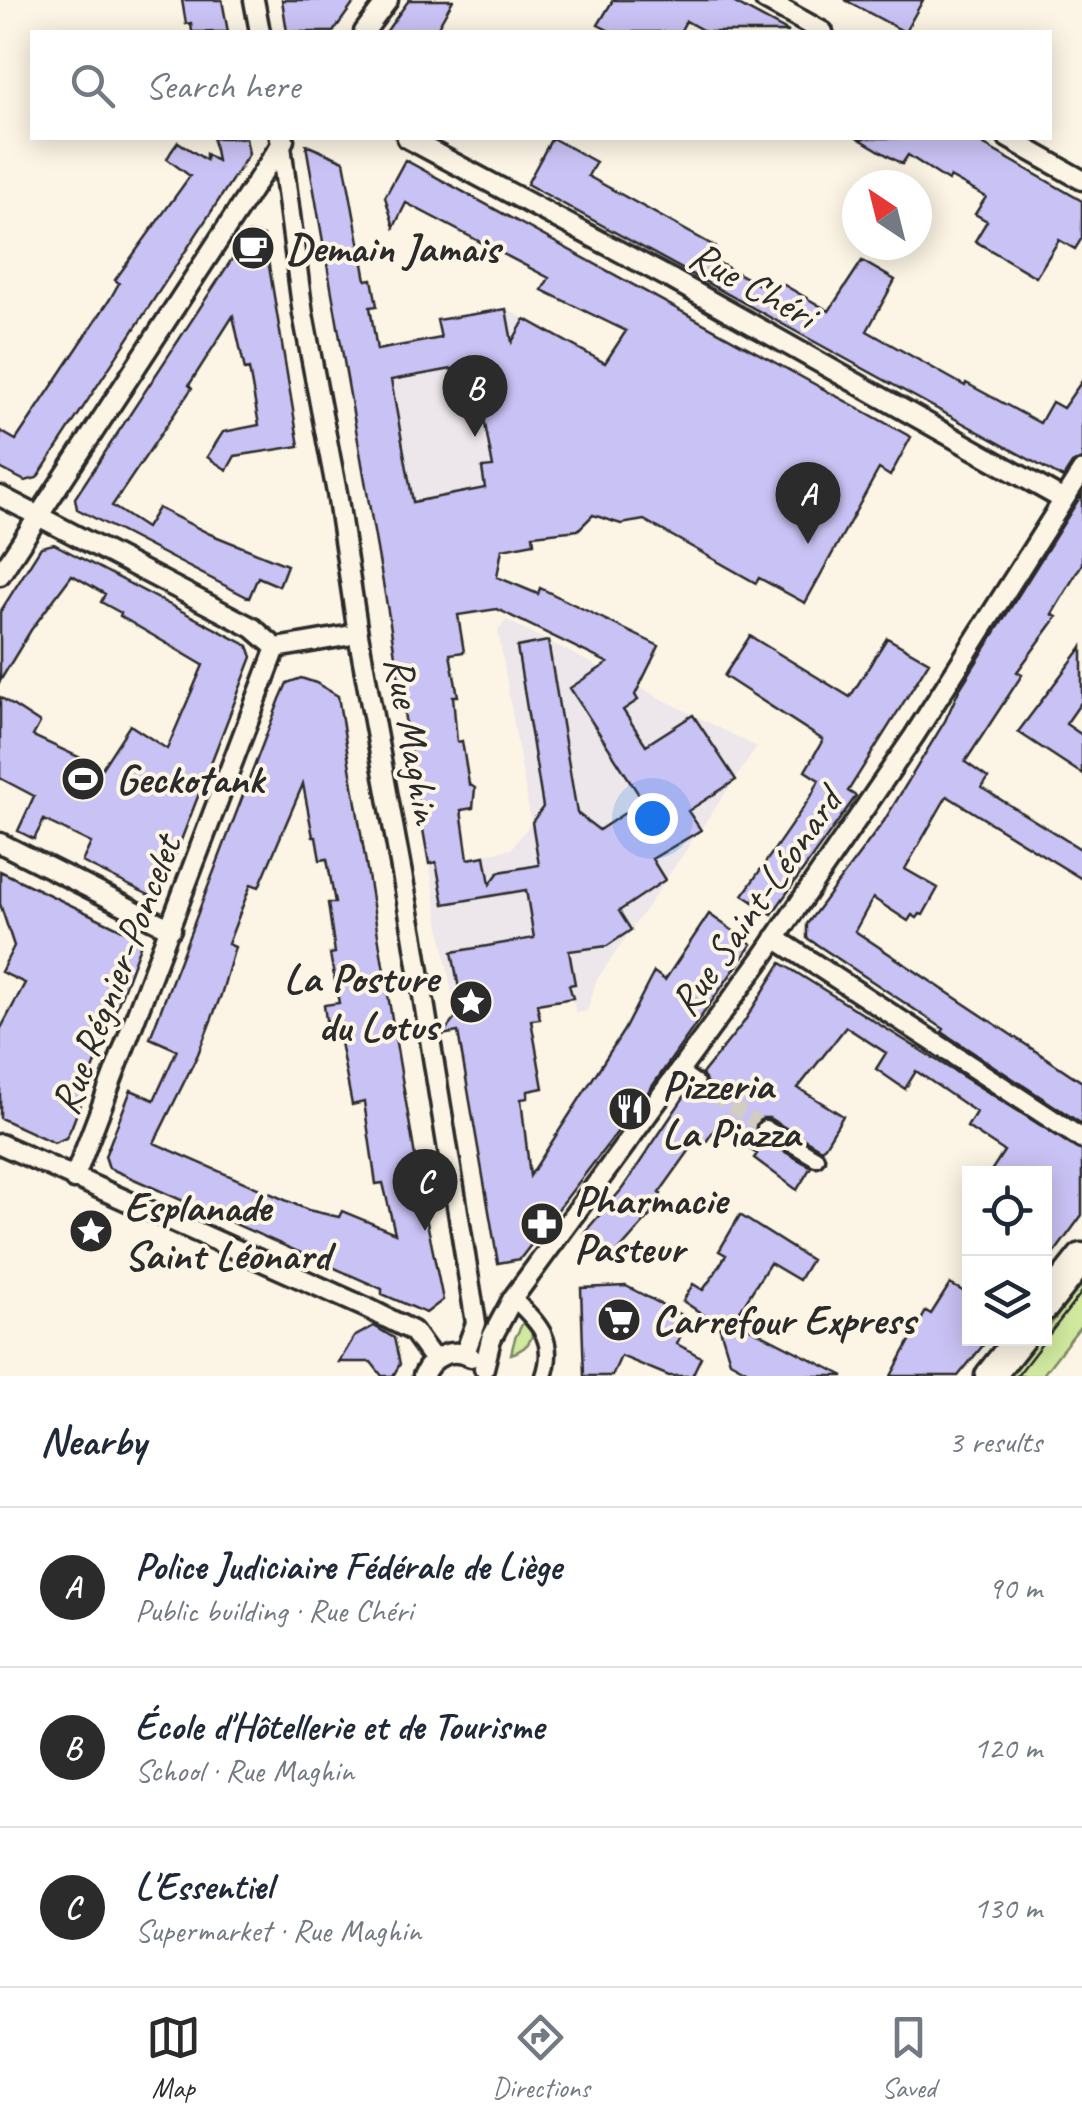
<!DOCTYPE html>
<html lang="en">
<head>
<meta charset="utf-8">
<style>
	:root { --surface:#fff; --page:#f2f2f3; --text:#1f2937; --muted:#747a83; --line:#e0e1e3; --accent:#2b2b2b }
	body { margin:0; font-family:Caveat,sans-serif; background:var(--page); color:var(--text) }
	.controls { position:absolute; right:30px; bottom:30px; display:grid; overflow:hidden; border-radius:0px; box-shadow:0 5px 25px #0003 }
	.controls button { width:90px; height:90px; display:grid; place-items:center; padding:0; border:0; border-bottom:2px solid var(--line); background:var(--surface); color:var(--text); font:50px sans-serif }
	.compass { position:absolute; left:842px; top:170px; width:90px; height:90px; border-radius:50%; background:var(--surface); box-shadow:0 5px 25px #0003; rotate:325deg }
	.you { position:absolute; left:652px; top:818px; width:35px; height:35px; margin:-25px; border:8px solid #fff; border-radius:50%; background:#1a73e8; box-shadow:0 0 0 15px #1a73e833 }
	.badge { display:grid; place-items:center; width:65px; height:65px; border-radius:50%; background:var(--accent); color:#fff; font-size:32px; font-weight:700 }
	.pin { position:absolute; translate:-50% -82px; filter:drop-shadow(0 2px 5px #0008) }
	.pin::after { content:''; position:absolute; top:52px; width:35px; height:30px; background:inherit; clip-path:polygon(0 0,100% 0,50% 100%) }
	.list { margin:0; padding:0; list-style:none }
	h2 { display:flex; justify-content:space-between; align-items:center; height:130px; margin:0; padding:0 40px; font-size:42px }
	h2 small { font-size:32px; font-weight:400; color:var(--muted) }
	.list li { display:grid; grid-template-columns:65px 1fr auto; gap:30px; align-items:center; box-sizing:border-box; height:160px; padding:0 40px; border-top:2px solid var(--line) }
	.list b { display:block; font-size:38px; white-space:nowrap }
	.list p { margin:0; font-size:32px; white-space:nowrap; color:var(--muted) }
	.list em { font-size:32px; font-style:normal; color:var(--muted) }
	.icon { flex:none; width:55px; height:55px; fill:none; stroke:currentColor; stroke-width:2; stroke-linecap:round; stroke-linejoin:round }
	.map { position:relative; flex:none; width:1082px; height:1376px; overflow:hidden }
	.search { position:absolute; background:var(--surface); box-shadow:0 5px 25px #0003; left:30px; right:30px; top:30px; height:110px; display:flex; align-items:center; gap:25px; box-sizing:border-box; padding:0 35px; border-radius:0px; color:var(--muted); font-size:38px }
	.sheet { height:610px; background:var(--surface) }
	nav { display:flex; justify-content:space-around; align-items:center; box-sizing:border-box; height:140px; border-top:2px solid var(--line); background:var(--surface); font-size:28px; color:var(--muted) }
	nav a { display:grid; justify-items:center; gap:5px }
	nav .on { color:var(--accent) }
	.map>svg:first-child { display:block }
	.built { fill:#ede6ea }
	.grass { fill:#d1e99f; stroke:#7e8a65; stroke-width:2.5 }
	.building { fill:#c9c2f4; stroke:#2b2b2b; stroke-width:2.5; fill-rule:evenodd }
	.lines { fill:none; stroke-linecap:round; stroke-linejoin:round }
	.pedestrian-tunnel { stroke:#d2cdc0; stroke-width:14; stroke-dasharray:14 7; stroke-linecap:butt }
	.pedestrian-casing { stroke:#2b2b2b; stroke-width:21 }
	.minor-casing { stroke:#2b2b2b; stroke-width:25 }
	.secondary-casing { stroke:#2b2b2b; stroke-width:35 }
	.pedestrian { stroke:#fcf5e5; stroke-width:14 }
	.minor { stroke:#fcf5e5; stroke-width:18 }
	.secondary { stroke:#fcf5e5; stroke-width:28 }
	.tram { stroke:#2b2b2b; stroke-width:2.5 }
	.labels { text-anchor:middle; dominant-baseline:central; stroke-width:8; stroke-linejoin:round; paint-order:stroke }
	.poi-label { font-size:42px; font-weight:bold; fill:#2b2b2b; stroke:#fcf5e5; text-anchor:start }
	.street-label { font-size:42px; fill:#2b2b2b; stroke:#fcf5e5 }
</style>
</head>
<body>
<div class="map">
<svg width="1082" height="1376" viewBox="0 0 1082 1376">
	<rect width="100%" height="100%" fill="#fcf5e5"/>
	<filter id="ink" filterUnits="userSpaceOnUse"><feTurbulence type="fractalNoise" baseFrequency=".01" numOctaves="2"/><feDisplacementMap in="SourceGraphic" scale="20" xChannelSelector="R" yChannelSelector="G"/><feConvolveMatrix kernelMatrix="1 2 1 2 8 2 1 2 1" color-interpolation-filters="sRGB"/></filter>
	<g filter="url(#ink)">
		<!-- built -->
		<path class="built" d="M506,309L613,366L501,519L375,540L342,354L440,338L437,320Z
			M506,620L757,747L596,981L587,1011L576,1013L569,985L454,1005L429,864L511,849L531,823L498,631Z"/>
		<!-- grass -->
		<path class="grass" d="M1082,1283V1324L1042,1376H1010L1039,1339L1044,1338L1045,1332Z
			M526,1317C539,1334 530,1348 511,1354L515,1338Z"/>
		<!-- building -->
		<path class="building" d="M182,0H222L228,32H192L191,23L186,24Z
			M282,0H356L333,32H287Z
			M409,0H453L435,32H386Z
			M613,0H729L789,32H706L686,21L680,32H612L598,25Z
			M845,0H923L905,32Z
			M213,138H246L249,154L37,478L25,481L0,468V431L16,440L110,299L119,283L115,280L190,176L167,159L171,152L178,142L206,160V154L217,161Z
			M552,138L596,162L588,176L716,247L710,258L774,293L779,282L829,311L862,261L895,280L867,331L965,386L966,383L1040,423L1052,402L1063,408L1082,381V459L1072,464L1063,478L527,184Z
			M858,138H972L1082,201V238L1075,249L1059,240L1036,277L975,241L987,221L975,214L986,197L950,177L948,181L908,155L902,164Z
			M306,145L344,161L366,280L372,279L377,306L370,307L377,350L441,338L437,320L506,309L512,342L525,319L605,363L626,331L542,290L549,278L406,203L394,227L385,197L405,160L911,437L890,476L879,469L805,603L759,578L756,583L644,520L621,524L593,515L578,530L533,535L534,543L502,549L497,577L538,594L540,588L659,646L635,695L638,700L623,710L646,745L693,715L736,780L688,811L701,830L652,859L665,880L619,911L631,930L607,946L569,951L575,984L569,985L573,998L537,1004L540,1019L531,1020L543,1088L528,1091V1098L521,1099L530,1176L624,1030L654,972L665,980L709,914L752,944L651,1088L520,1259L498,1263L458,1032L442,1035L456,1017L454,1005L462,1004L452,952L534,938L526,890L444,904L436,862L429,864L421,818L415,813L419,808L389,617ZM474,365L493,467L482,468L485,488L413,502L391,380ZM497,609L608,663L570,688L643,801L599,830L577,813L548,641L517,647L543,807L532,822L539,865L499,872L490,884L485,856L468,859L461,810L473,808L475,788L469,784L462,741L457,742L453,696H458L450,654L464,652L458,615Z
			M249,233L264,236L299,446L235,456L227,470L207,457L223,432L259,425L249,369L245,370L233,316L189,385L192,388L112,506L146,528L158,508L210,534L287,565L279,586L258,577L249,598L77,509L75,498Z
			M1082,494V564L1052,614L1057,617L1017,672L1022,675L965,762L988,778L982,788L1082,850V879L947,796L905,869L938,888L923,915L920,914L917,918L912,915L908,921L873,898L855,931L1082,1082V1124L942,1032L944,1029L807,938V924L884,821L945,721L959,690Z
			M54,544L248,646L252,657L161,892L151,896L82,862L91,843L44,820L34,839L18,831L34,796L0,778V697L40,723L33,736L102,768L130,725L167,749L203,665L120,616L121,613L101,602L105,594L72,575L31,630L0,681V612L41,547Z
			M750,636L850,697L887,638L929,662L848,791L856,796L772,914L743,895L812,795L819,780L805,771L823,740L724,676Z
			M1082,647V701L1066,724L1082,735V774L1018,732Z
			M301,678L316,683L338,696L422,1198L443,1300L426,1313L382,1294V1289L109,1168L105,1156L131,1090L154,1100L177,1050L150,1038L280,699L287,683ZM303,784L313,837H316L320,860L327,859L335,903H328L335,953L330,954L339,1003L324,1005L326,1020L332,1022L334,1032H338L352,1105L364,1102L376,1184L383,1183L395,1233L342,1211L339,1217L308,1210L154,1143L198,1054L221,995L235,947L228,944L251,884L259,887Z
			M0,871L135,936L140,946L72,1126L66,1138L54,1143L0,1118V1030L25,983L1,972L14,946L0,904Z
			M781,963L1082,1151V1215L1044,1267V1174H989L1004,1151L967,1127L976,1112L916,1071L905,1089L876,1069L886,1053L846,1027L798,1088L843,1116L825,1146L821,1149L769,1118H761L755,1124L759,1137L811,1167L797,1190L754,1158L757,1154L716,1127L704,1145L697,1140L659,1193L661,1194L652,1208L655,1210L615,1255L584,1233L622,1189L688,1091L696,1094L704,1090L707,1083L702,1074L744,1022Z
			M740,1215L811,1260L799,1280L770,1263L734,1320L844,1376H746L748,1371L730,1361L719,1325L683,1301L693,1284L703,1290L715,1273L726,1255L719,1251Z
			M950,1284L970,1295V1338H989L958,1376H891L926,1311L931,1314Z
			M626,1286L688,1318L677,1344L701,1357L692,1376H669L621,1356L612,1376H584L581,1288Z
			M374,1326L394,1338L400,1364L393,1376H382L371,1362H339L354,1337Z"/>
		<g class="lines">
			<!-- pedestrian-tunnel -->
			<path class="pedestrian-tunnel" d="M696,1083L765,1128"/>
			<defs>
				<path id="pedestrian" d="M680,1072L696,1083
					M765,1128L816,1158
					M513,1298C537,1323 557,1338 544,1376"/>
				<path id="minor" d="M254,0L260,32
					M765,0L823,32
					M364,32L388,0
					M280,138L303,314L337,493L358,634L413,934L476,1323L465,1353
					M407,138L673,280L1062,499
					M1008,138L1082,180
					M0,496L253,628L276,648
					M0,575L284,140
					M276,648L358,634
					M0,843L171,929
					M775,938L1082,1139
					M0,1144L367,1308L413,1331L434,1360
					M74,1179L276,648
					M484,1368L491,1339L513,1298L762,958L914,736L1082,471
					M423,1376C432,1356 451,1347 471,1357"/>
				<path id="secondary" d="M1044,1306L1082,1258
					M990,1376L1020,1338"/>
			</defs>
			<!-- pedestrian casing -->
			<use href="#pedestrian" class="pedestrian-casing"/>
			<!-- minor casing -->
			<use href="#minor" class="minor-casing"/>
			<!-- secondary casing -->
			<use href="#secondary" class="secondary-casing"/>
			<!-- pedestrian -->
			<use href="#pedestrian" class="pedestrian"/>
			<!-- minor -->
			<use href="#minor" class="minor"/>
			<!-- secondary -->
			<use href="#secondary" class="secondary"/>
			<!-- tram -->
			<path class="tram" d="M1017,1376L1082,1292"/>
		</g>
	</g>
	<!-- icons -->
	<defs>
		<symbol id="cafe-disc" viewBox="-11 -11 22 22"><circle r="9.5" fill="#2b2b2b" stroke="#fcf5e5"/><path d="M-5.5-4.5H6V0H3Q3 3.5 0 3.5H-2.5Q-5.5 3.5-5.5 0ZM3-3.2v2h1.7v-2ZM-6 4.5H4V6H-6Z" fill="#fff"/></symbol>
		<symbol id="stadium-disc" viewBox="-11 -11 22 22"><circle r="9.5" fill="#2b2b2b" stroke="#fcf5e5"/><path d="M0-5a6.5 5 0 1 0 0 10a6.5 5 0 1 0 0-10ZM-3.5-1.8h7v3.6h-7Z" fill="#fff"/></symbol>
		<symbol id="sight-disc" viewBox="-11 -11 22 22"><circle r="9.5" fill="#2b2b2b" stroke="#fcf5e5"/><path d="M0-6L1.8-2.2L6-1.7L2.9 1.2L3.7 5.4L0 3.3L-3.7 5.4L-2.9 1.2L-6-1.7L-1.8-2.2Z" fill="#fff"/></symbol>
		<symbol id="restaurant-disc" viewBox="-11 -11 22 22"><circle r="9.5" fill="#2b2b2b" stroke="#fcf5e5"/><path d="M-5-6h1v4h1v-4h1v4h1v-4h1v5L-1.5 .5V6h-2V.5L-5-1ZM5-6V6H3V1.5H1.5Q1.5-4 5-6Z" fill="#fff"/></symbol>
		<symbol id="pharmacy-disc" viewBox="-11 -11 22 22"><circle r="9.5" fill="#2b2b2b" stroke="#fcf5e5"/><path d="M-2-6h4v4h4v4h-4v4h-4v-4h-4v-4h4Z" fill="#fff"/></symbol>
		<symbol id="supermarket-disc" viewBox="-11 -11 22 22"><circle r="9.5" fill="#2b2b2b" stroke="#fcf5e5"/><path d="M-6-5.5h2.5l.6 2H6L4.5 2H-2.5L-4.4-4H-6ZM-1.5 3.2a1.3 1.3 0 1 0 .1 0ZM3 3.2a1.3 1.3 0 1 0 .1 0Z" fill="#fff"/></symbol>
	</defs>
	<g fill-rule="evenodd">
		<use href="#cafe-disc" x="228" y="223" width="50" height="50"/>
		<use href="#stadium-disc" x="58" y="754" width="50" height="50"/>
		<use href="#sight-disc" x="446" y="977" width="50" height="50"/>
		<use href="#restaurant-disc" x="605" y="1084" width="50" height="50"/>
		<use href="#pharmacy-disc" x="517" y="1199" width="50" height="50"/>
		<use href="#sight-disc" x="66" y="1206" width="50" height="50"/>
		<use href="#supermarket-disc" x="594" y="1295" width="50" height="50"/>
	</g>
	<g class="labels">
		<!-- poi labels -->
		<g class="poi-label">
			<text x="286" y="248">Demain Jamais</text>
			<text x="116" y="779">Geckotank</text>
			<text x="438" y="978" text-anchor="end">La Posture<tspan x="438" dy="48">du Lotus</tspan></text>
			<text x="662" y="1085">Pizzeria<tspan x="662" dy="48">La Piazza</tspan></text>
			<text x="574" y="1200">Pharmacie<tspan x="574" dy="48">Pasteur</tspan></text>
			<text x="124" y="1207">Esplanade<tspan x="124" dy="48">Saint Léonard</tspan></text>
			<text x="652" y="1320">Carrefour Express</text>
		</g>
		<!-- street labels -->
		<g class="street-label">
			<text transform="translate(753 285) rotate(29)">Rue Chéri</text>
			<text transform="translate(413 740) rotate(80)">Rue Maghin</text>
			<text transform="translate(756 902) rotate(-55)">Rue Saint-Léonard</text>
			<text transform="translate(116 975) rotate(-69)">Rue Régnier-Poncelet</text>
		</g>
	</g>
</svg>
<div class="controls">
<button><svg class="icon" aria-label="locate" viewBox="0 0 24 24"><circle cx="12" cy="12" r="6"/><path d="M12 2v4M12 18v4M2 12h4M18 12h4"/></svg></button>
<button><svg class="icon" aria-label="layers" viewBox="0 0 24 24"><path d="M12 4l9 5-9 5-9-5zM3 14l9 5 9-5"/></svg></button>
</div>
<svg class="compass" viewBox="-18 -18 36 36"><path d="M0-13l5 13h-10z" fill="#e53935"/><path d="M0 13l5-13h-10z" fill="#747a83"/></svg>
<div class="you"></div>
<div class="pin badge" style="left:808px;top:544px">A</div>
<div class="pin badge" style="left:475px;top:437px">B</div>
<div class="pin badge" style="left:425px;top:1231px">C</div>
<div class="search"><svg class="icon" aria-label="search" viewBox="0 0 24 24"><circle cx="10" cy="10" r="6"/><path d="M15 15l6 6"/></svg>Search here</div>
</div>
<section class="sheet">
<h2>Nearby<small>3 results</small></h2>
<ul class="list">
<li><span class="badge">A</span><div><b>Police Judiciaire Fédérale de Liège</b><p>Public building · Rue Chéri</p></div><em>90 m</em></li>
<li><span class="badge">B</span><div><b>École d'Hôtellerie et de Tourisme</b><p>School · Rue Maghin</p></div><em>120 m</em></li>
<li><span class="badge">C</span><div><b>L'Essentiel</b><p>Supermarket · Rue Maghin</p></div><em>130 m</em></li>
</ul>
</section>
<nav>
<a class="on"><svg class="icon" aria-label="map" viewBox="0 0 24 24"><path d="M3 6l6-2 6 2 6-2v14l-6 2-6-2-6 2zM9 4v14M15 6v14"/></svg>Map</a>
<a><svg class="icon" aria-label="directions" viewBox="0 0 24 24"><path d="M12 3l9 9-9 9-9-9zM9 14v-3h6M13 9l2 2-2 2"/></svg>Directions</a>
<a><svg class="icon" aria-label="saved" viewBox="0 0 24 24"><path d="M7 4h10v16l-5-4-5 4z"/></svg>Saved</a>
</nav>
</body>
</html>
